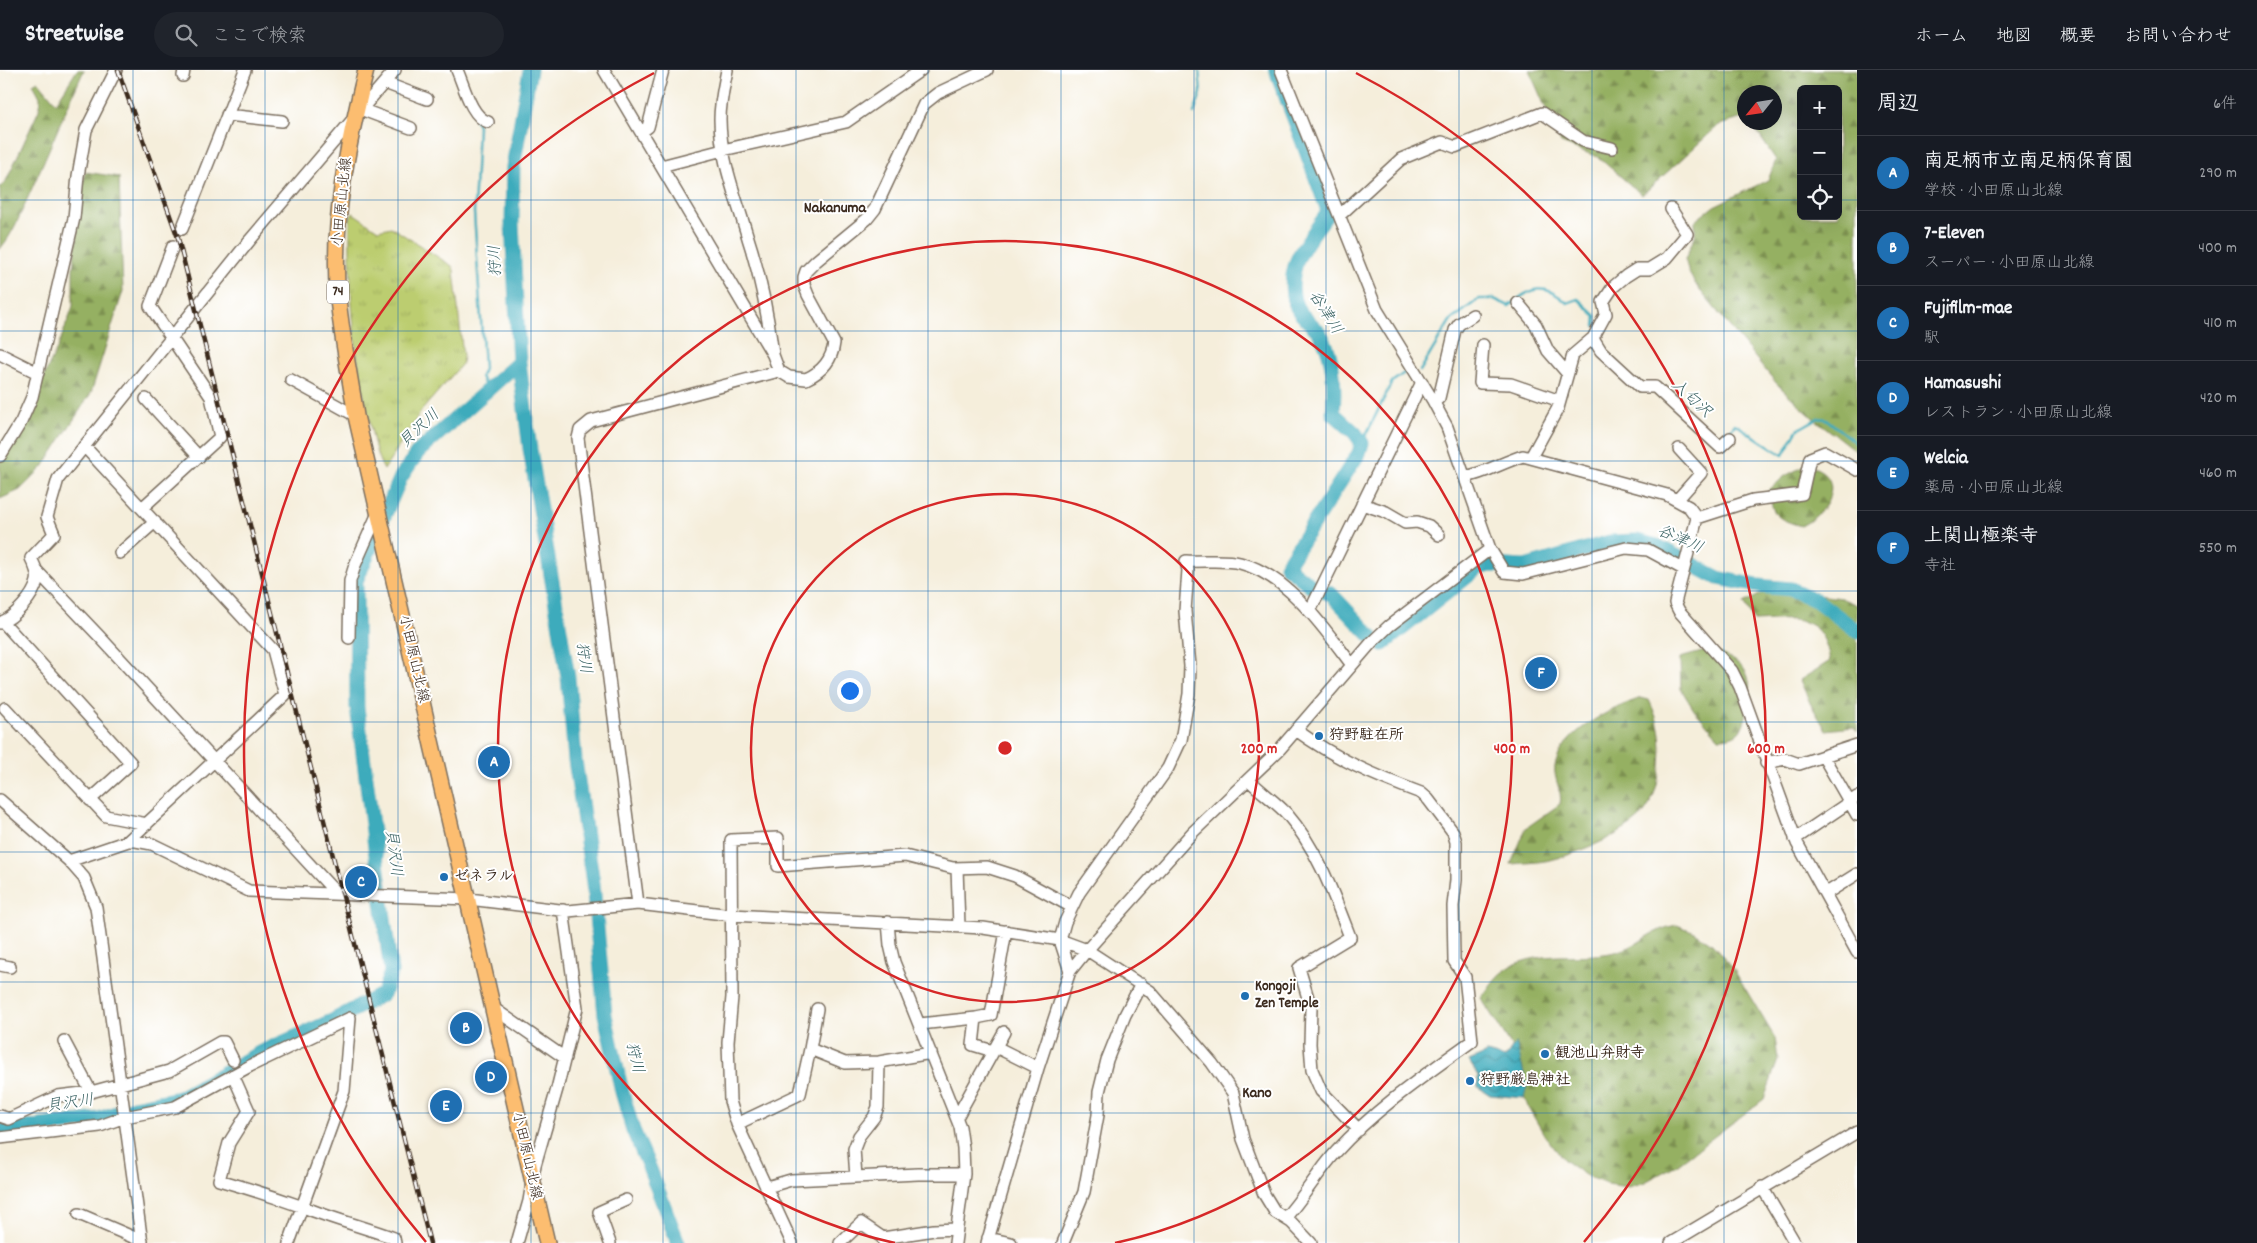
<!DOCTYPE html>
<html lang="ja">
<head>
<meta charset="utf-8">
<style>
	:root { --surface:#171b24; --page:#20242c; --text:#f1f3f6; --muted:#9ea1a6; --line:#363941; --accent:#1f6fb2 }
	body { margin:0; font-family:Dekko,"Klee One",sans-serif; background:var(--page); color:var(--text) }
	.controls { position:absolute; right:15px; top:15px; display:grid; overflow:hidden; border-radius:8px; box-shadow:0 5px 20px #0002 }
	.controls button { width:45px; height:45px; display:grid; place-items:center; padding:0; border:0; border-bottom:1px solid var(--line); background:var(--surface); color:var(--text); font:25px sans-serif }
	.compass { position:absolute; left:1737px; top:15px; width:45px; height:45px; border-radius:50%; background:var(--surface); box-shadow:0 5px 20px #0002; rotate:240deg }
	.you { position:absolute; left:849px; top:620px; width:18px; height:18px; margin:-12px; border:4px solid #fff; border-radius:50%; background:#1a73e8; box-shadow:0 0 0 8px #1a73e833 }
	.badge { display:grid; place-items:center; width:32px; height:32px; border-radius:50%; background:var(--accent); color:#fff; font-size:16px; font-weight:700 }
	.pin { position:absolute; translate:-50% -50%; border:2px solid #fff; box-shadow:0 1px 5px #0006 }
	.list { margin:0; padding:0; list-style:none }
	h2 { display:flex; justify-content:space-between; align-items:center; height:65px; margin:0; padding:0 20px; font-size:21px }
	h2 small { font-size:16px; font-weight:400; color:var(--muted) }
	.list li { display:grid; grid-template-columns:32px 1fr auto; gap:15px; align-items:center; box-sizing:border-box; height:75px; padding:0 20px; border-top:1px solid var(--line) }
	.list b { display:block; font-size:19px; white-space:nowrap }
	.list p { margin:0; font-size:16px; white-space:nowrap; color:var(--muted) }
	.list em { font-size:16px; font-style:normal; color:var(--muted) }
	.icon { flex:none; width:28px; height:28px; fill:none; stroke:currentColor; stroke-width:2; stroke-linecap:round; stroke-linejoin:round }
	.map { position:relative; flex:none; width:1857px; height:1173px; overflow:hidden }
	header { display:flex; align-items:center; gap:30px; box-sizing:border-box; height:70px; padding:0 25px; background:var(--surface); border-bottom:1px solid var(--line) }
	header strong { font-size:24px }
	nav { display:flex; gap:28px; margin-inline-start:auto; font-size:18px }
	.search { width:350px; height:45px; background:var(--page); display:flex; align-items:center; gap:12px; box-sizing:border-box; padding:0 18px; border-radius:28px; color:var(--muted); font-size:19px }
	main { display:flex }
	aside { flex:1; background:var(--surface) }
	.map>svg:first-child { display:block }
	.forest { fill:url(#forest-firs); stroke:#686d40; fill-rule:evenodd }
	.park { fill:url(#park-tufts); stroke:#7c7c47 }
	.water { fill:url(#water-waves); stroke:#3c6a6d }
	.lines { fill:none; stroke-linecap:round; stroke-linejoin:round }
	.stream { stroke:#3dabbc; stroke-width:2.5 }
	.river { stroke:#3dabbc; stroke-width:15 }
	.minor-casing { stroke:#7c6f60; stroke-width:14 }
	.major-casing { stroke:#7c6f60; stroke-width:18 }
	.minor { stroke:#fff; stroke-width:11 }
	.major { stroke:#fcbd6f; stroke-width:15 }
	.rail-casing { stroke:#3b2a1e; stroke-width:4.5 }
	.rail { stroke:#fff; stroke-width:2.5; stroke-dasharray:8; stroke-linecap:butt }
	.grid { fill:none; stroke:#1f6fb2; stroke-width:1; stroke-opacity:0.55 }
	.ring { fill:none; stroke:#d62828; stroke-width:2.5 }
	.poi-dot { fill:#1f6fb2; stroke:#fff; stroke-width:2 }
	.labels { text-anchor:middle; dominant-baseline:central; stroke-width:4; stroke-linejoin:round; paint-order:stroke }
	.shield { fill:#fff; stroke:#766a62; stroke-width:1 }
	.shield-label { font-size:14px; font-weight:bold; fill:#3b2a1e }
	.street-label { font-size:15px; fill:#3b2a1e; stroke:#fff }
	.poi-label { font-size:15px; font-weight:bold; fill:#3b2a1e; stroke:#fff; text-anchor:start }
	.neighbourhood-label { font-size:16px; font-weight:bold; fill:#3b2a1e; stroke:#fff }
	.water-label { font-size:16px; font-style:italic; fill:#3c6465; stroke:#fff }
	.centre { fill:#d62828; stroke:#fff; stroke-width:2.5 }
	.ring-label { font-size:15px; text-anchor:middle; font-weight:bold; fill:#d62828; stroke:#fff; stroke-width:4; stroke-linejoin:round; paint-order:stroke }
</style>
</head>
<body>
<header>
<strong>Streetwise</strong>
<div class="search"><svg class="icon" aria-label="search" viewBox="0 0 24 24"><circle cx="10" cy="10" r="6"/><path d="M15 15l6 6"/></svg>ここで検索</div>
<nav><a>ホーム</a><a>地図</a><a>概要</a><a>お問い合わせ</a></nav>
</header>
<main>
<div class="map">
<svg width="1857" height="1173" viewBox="0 0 1857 1173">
	<defs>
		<pattern id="forest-firs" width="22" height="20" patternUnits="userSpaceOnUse" patternTransform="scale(1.25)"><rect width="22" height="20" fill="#95b062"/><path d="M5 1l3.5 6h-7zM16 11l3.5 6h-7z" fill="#7b8f50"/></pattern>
		<pattern id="park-tufts" width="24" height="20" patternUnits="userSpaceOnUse" patternTransform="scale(1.25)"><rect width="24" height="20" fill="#bccd70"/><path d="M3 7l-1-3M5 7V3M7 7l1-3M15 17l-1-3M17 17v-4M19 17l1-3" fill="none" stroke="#a2b061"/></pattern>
		<pattern id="water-waves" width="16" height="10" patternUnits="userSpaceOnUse" patternTransform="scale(1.25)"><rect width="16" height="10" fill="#3dabbc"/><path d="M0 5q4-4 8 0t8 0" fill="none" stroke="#348b98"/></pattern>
	</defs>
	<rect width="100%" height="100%" fill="#fff"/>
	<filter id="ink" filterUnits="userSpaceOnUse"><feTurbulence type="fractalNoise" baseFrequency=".02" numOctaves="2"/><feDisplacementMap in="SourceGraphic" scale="10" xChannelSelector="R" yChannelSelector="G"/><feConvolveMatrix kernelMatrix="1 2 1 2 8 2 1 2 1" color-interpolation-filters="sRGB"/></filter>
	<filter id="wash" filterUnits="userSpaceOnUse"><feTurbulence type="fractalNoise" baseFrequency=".0096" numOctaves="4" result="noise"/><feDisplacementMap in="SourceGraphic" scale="20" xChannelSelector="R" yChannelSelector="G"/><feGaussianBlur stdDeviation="1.12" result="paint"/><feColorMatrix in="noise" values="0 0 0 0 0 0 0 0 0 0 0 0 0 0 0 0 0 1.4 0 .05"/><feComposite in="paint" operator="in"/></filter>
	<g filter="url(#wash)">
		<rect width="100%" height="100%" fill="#f5eedb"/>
		<!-- forest -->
		<path class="forest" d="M77,0H84C65,41 48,83 29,125C21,143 13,164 0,179V117L5,113L39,40L40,27L33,14L38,11L56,33Z
			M1529,0H1857V382L1812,347L1777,314L1698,218L1689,203L1685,189L1695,166V151L1714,136L1768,110L1776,90L1751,53L1774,52V22H1744V48L1719,55L1642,125L1598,87L1561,73ZM1801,19H1838V146H1801Z
			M85,102L119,107L123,221L91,323L43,397L20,420L0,429V374L25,358L40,314L58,277L73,236V198Z
			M1806,395C1848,404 1830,442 1801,456C1777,449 1772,446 1769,420L1785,406Z
			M1788,521L1841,528L1857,535V662L1854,657L1826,660L1810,633L1800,610L1830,591C1822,541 1793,550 1754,551L1744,533L1763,523Z
			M1709,580C1722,584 1734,588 1743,598C1755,610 1749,647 1740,661C1735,667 1726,668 1719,668L1694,640L1681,619L1680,588Z
			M1641,628L1649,630C1661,655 1662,670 1660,697C1658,713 1654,730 1644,743C1628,764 1570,787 1545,791C1534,793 1522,793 1511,794L1526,758L1560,734C1563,721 1553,709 1555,696C1563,660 1611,639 1641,628Z
			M1677,855L1695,862L1712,874L1731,895L1775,968L1778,990L1764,1029L1678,1094L1645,1112L1629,1117L1606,1114L1585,1105L1564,1090L1545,1066L1528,1037L1520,1015L1513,979L1481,928C1487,921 1493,910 1500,904C1533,875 1584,893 1622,880C1643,873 1652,859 1677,855Z"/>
		<!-- park -->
		<path class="park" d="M353,143L378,160L391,157L452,196L454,200L463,286L462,294L422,340L384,400C375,385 373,366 369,349C353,283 349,216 350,148Z"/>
		<!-- water -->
		<path class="water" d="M1516,972L1527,1016L1524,1028L1490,1025L1478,1017V1006L1469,991L1487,983L1505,988Z"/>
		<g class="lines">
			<!-- stream -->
			<path class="stream" d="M1194,43L1201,23L1199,0
				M475,48L478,56L474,142L483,280L484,299L481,306L487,321
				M1420,301L1450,251L1479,229H1494L1509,236C1531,217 1544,212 1567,233L1578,229L1596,246L1595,256
				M1727,365L1735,354L1783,385L1797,360L1818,348L1826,349L1857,374
				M1362,373L1392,312L1404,303L1412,302"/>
			<!-- river -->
			<path class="river" d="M530,0L513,97L512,153L519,292L530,379L568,607L575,690L593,813L605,945L622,1022L633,1060L650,1099L678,1173
				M1276,0L1327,138V144C1317,159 1302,176 1296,193C1291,208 1290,228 1299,241C1306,251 1317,257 1322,267C1335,290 1335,319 1333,343L1355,363L1362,373L1359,383L1286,496L1314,518L1331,524L1371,566
				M1383,574L1478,498L1491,495L1525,497L1610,472L1637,471L1657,476L1718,508L1758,516L1791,519L1817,531L1857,561
				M0,1061L99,1049L133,1037L179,1028L261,982L334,950L383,924L391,902L357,637L356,511L401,407L418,382L519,292"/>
		</g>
	</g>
	<g filter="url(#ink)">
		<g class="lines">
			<defs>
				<path id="minor" d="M457,0C464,16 471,47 488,52
					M604,0L773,285L779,301
					M727,0C724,16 720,32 720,49C720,89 737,130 748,168C760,205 768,245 773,284
					M183,6L184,0
					M385,13L427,29
					M363,40L411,58
					M227,45L282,51
					M641,62L648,57L663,0
					M661,96L723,80L846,52L921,0
					M1340,145L1401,89L1442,72L1455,77L1542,43L1583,71L1612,78
					M182,159L245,0
					M1518,233L1536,255L1548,281L1567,303
					M1593,268L1601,281L1640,317H1655L1720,377L1730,368
					M1483,275L1480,313L1511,314L1560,331
					M0,284L38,303
					M291,310L356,346
					M146,329L199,387
					M1434,332L1439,328L1455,260L1459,254L1473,245
					M84,376L273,580L285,625L128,771
					M0,386L21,352L32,327L74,148L78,106L86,60L116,0
					M1531,387L1558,338L1573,285L1593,268L1606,244L1603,232L1613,217L1626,206L1637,199H1649L1667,188L1687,164L1671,139
					M1465,407C1486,403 1503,392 1523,386L1667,425L1689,437L1697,448L1675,533L1679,541L1732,601L1740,617L1797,773L1857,882
					M1678,429L1701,403L1679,379
					M1362,434L1386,442L1405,453L1417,452L1429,456L1439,465
					M142,438L220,367L211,327L150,236L173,176
					M1697,448L1753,430L1802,424L1810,388L1825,382L1857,400
					M1490,479L1504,502L1523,504L1626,478L1648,480L1683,499
					M120,483L155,452
					M37,501L99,566L337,824
					M1310,541L1422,312
					M3,552L131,693L90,730
					M0,553C14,548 34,526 37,511C39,503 34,495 31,488L54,464L47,447L58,409L250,170L395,0
					M349,568L350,511L355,495L378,443
					M5,638L106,746L147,754
					M1823,686L1857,745
					M1766,693L1785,689L1799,694L1857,675
					M1249,710C1260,721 1277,733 1287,744C1318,780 1333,823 1350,867L1299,898L1311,938L1310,974L1312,1000L1321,1021L1359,1060
					M0,730L69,791L84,808L96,837L142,1173
					M1795,769L1857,727
					M69,791L128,771H136L152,774L249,821L469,829L568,841L638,834L732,845L983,858L1060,870L1087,880L1150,921L1212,993L1233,1023L1243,1069L1264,1124L1275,1142L1291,1152L1311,1173
					M957,798L959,857
					M1825,824L1857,804
					M638,834L578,368L580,360L591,351L779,301L789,307L806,309C821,302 832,291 834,273L808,225L804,215V207L806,201L816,191L867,149L875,139L924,34L938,23L987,0
					M888,852L890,875L894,892L960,1057L963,1078L964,1104L955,1173
					M0,895L10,897
					M1070,901L1060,870L1065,852L1079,823L1168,698L1181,670L1189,624L1190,596L1185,541L1188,500L1186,491C1201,492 1225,489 1240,493C1288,505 1324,558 1352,595
					M493,938L565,988
					M920,954L976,948
					M64,971L91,1022
					M996,977L1038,998
					M810,979L845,993L879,992L931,983
					M993,981L973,975L976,948L991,945L1006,861
					M233,1005L249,1041L229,1073L219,1110C247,1118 275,1127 303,1137C333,1149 364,1157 394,1168L395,1173
					M0,1046L9,1049L58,1026L91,1022L169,1001L220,972H224L233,990
					M957,1047L1004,962
					M737,1054L800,1024L810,979L817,939
					M0,1068L100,1056L125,1047L175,1037L250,996L350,948L344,1021L289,1173
					M856,1107L854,1079L859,1066L874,1047L878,1037L879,992
					M767,1117L791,1110L918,1104H964
					M1762,1117L1795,1173
					M79,1144L142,1171
					M1285,1148C1304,1127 1317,1103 1336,1082C1375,1039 1425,1005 1472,971L1465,907L1454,891L1453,836L1456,810V772L1453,762L1428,729L1421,723C1375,706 1336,689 1296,660
					M883,1168L934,1160L956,1159
					M988,1168L1011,1173
					M517,1173L529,1131L535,1095L557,1019L577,938L563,840
					M610,1173L599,1142L626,1130
					M792,1173L737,1054L730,1031L728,972L732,927L731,770L778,768V796L905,786L953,798L987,797L1015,806L1072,837
					M840,1173L861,1153L883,1168L884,1173
					M987,1173L1038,998L1070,901L1087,880L1193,762L1279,680L1372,572L1389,556L1490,479L1447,357L1432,329L1377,240L1281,0
					M1063,1173L1084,1122L1098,1045L1099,1022L1107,990L1125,945L1141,914
					M1671,1173L1857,1062"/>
				<path id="major" d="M366,0C348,74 331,152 338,229C342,268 350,307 356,346L547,1173"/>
			</defs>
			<!-- minor casing -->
			<use href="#minor" class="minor-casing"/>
			<!-- major casing -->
			<use href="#major" class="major-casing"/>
			<!-- minor -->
			<use href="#minor" class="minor"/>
			<!-- major -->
			<use href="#major" class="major"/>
			<defs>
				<path id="rail" d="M118,0L178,168L430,1173"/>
			</defs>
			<!-- rail casing -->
			<use href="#rail" class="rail-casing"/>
			<!-- rail -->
			<use href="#rail" class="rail"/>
		</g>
	</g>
	<!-- grid -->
	<path class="grid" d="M133,0V1173M265,0V1173M398,0V1173M531,0V1173M663,0V1173M796,0V1173M928,0V1173M1061,0V1173M1194,0V1173M1326,0V1173M1459,0V1173M1592,0V1173M1724,0V1173M0,130H1801M1838,130H1857M0,261H1857M0,391H1857M0,521H1857M0,652H1857M0,782H1857M0,912H1857M0,1043H1857"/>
	<!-- distance rings -->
	<g class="ring">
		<circle cx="1005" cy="678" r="254"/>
		<path d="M895 1173A507 507 0 1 1 1115 1173"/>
		<path d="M426 1172A761 761 0 0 1 654 3M1356 3A761 761 0 0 1 1584 1172"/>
	</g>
	<!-- markers -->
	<g class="poi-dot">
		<circle cx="1319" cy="666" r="5"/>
		<circle cx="444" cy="807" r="5"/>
		<circle cx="1245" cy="926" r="5"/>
		<circle cx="1545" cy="984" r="5"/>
		<circle cx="1470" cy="1011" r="5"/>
	</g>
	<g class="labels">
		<!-- shield labels -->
		<rect class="shield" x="327" y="210.5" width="22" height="23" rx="4"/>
		<g class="shield-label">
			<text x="338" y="222">74</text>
		</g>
		<!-- street labels -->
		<g class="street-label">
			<text transform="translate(343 132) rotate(-84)">小田原山北線</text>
			<text transform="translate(413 589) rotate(77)">小田原山北線</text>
			<text transform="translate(526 1086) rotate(77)">小田原山北線</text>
		</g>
		<!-- poi labels -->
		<g class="poi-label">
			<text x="1329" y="666">狩野駐在所</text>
			<text x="454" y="807">ゼネラル</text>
			<text x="1255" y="917">Kongoji<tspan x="1255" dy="17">Zen Temple</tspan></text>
			<text x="1555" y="984">観池山弁財寺</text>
			<text x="1480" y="1011">狩野厳島神社</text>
		</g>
		<!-- neighbourhood labels -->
		<g class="neighbourhood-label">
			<text x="835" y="138">Nakanuma</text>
			<text x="1257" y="1023">Kano</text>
		</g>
		<!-- water labels -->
		<g class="water-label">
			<text transform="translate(496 191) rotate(-93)">狩川</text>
			<text transform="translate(1325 243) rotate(58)">谷津川</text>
			<text transform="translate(1691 329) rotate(42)">入匂沢</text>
			<text transform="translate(420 359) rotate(-43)">貝沢川</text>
			<text transform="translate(1680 470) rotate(24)">谷津川</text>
			<text transform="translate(583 588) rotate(82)">狩川</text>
			<text transform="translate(393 783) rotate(83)">貝沢川</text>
			<text transform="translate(634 988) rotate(76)">狩川</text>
			<text transform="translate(70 1034) rotate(-8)">貝沢川</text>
		</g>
	</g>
	<circle cx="1005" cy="678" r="8" class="centre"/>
	<g class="ring-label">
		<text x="1259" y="683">200 m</text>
		<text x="1512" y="683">400 m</text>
		<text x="1766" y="683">600 m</text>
	</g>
</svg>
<div class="controls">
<button>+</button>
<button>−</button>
<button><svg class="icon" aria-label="locate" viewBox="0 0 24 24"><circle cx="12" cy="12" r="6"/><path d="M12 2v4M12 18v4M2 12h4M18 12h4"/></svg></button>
</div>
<svg class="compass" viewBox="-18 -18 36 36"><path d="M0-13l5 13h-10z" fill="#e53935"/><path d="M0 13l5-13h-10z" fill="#9ea1a6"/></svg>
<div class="you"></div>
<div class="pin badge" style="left:494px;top:692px">A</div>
<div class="pin badge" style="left:466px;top:958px">B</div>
<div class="pin badge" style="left:361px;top:812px">C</div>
<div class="pin badge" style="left:491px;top:1007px">D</div>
<div class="pin badge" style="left:446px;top:1036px">E</div>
<div class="pin badge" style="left:1541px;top:603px">F</div>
</div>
<aside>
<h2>周辺<small>6件</small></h2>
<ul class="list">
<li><span class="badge">A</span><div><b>南足柄市立南足柄保育園</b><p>学校 · 小田原山北線</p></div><em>290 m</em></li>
<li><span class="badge">B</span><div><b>7-Eleven</b><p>スーパー · 小田原山北線</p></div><em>400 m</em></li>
<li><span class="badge">C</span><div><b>Fujifilm-mae</b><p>駅</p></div><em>410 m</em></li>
<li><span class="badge">D</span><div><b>Hamasushi</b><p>レストラン · 小田原山北線</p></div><em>420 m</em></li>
<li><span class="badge">E</span><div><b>Welcia</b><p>薬局 · 小田原山北線</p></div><em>460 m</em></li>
<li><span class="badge">F</span><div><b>上関山極楽寺</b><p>寺社</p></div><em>550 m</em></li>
</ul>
</aside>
</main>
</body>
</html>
